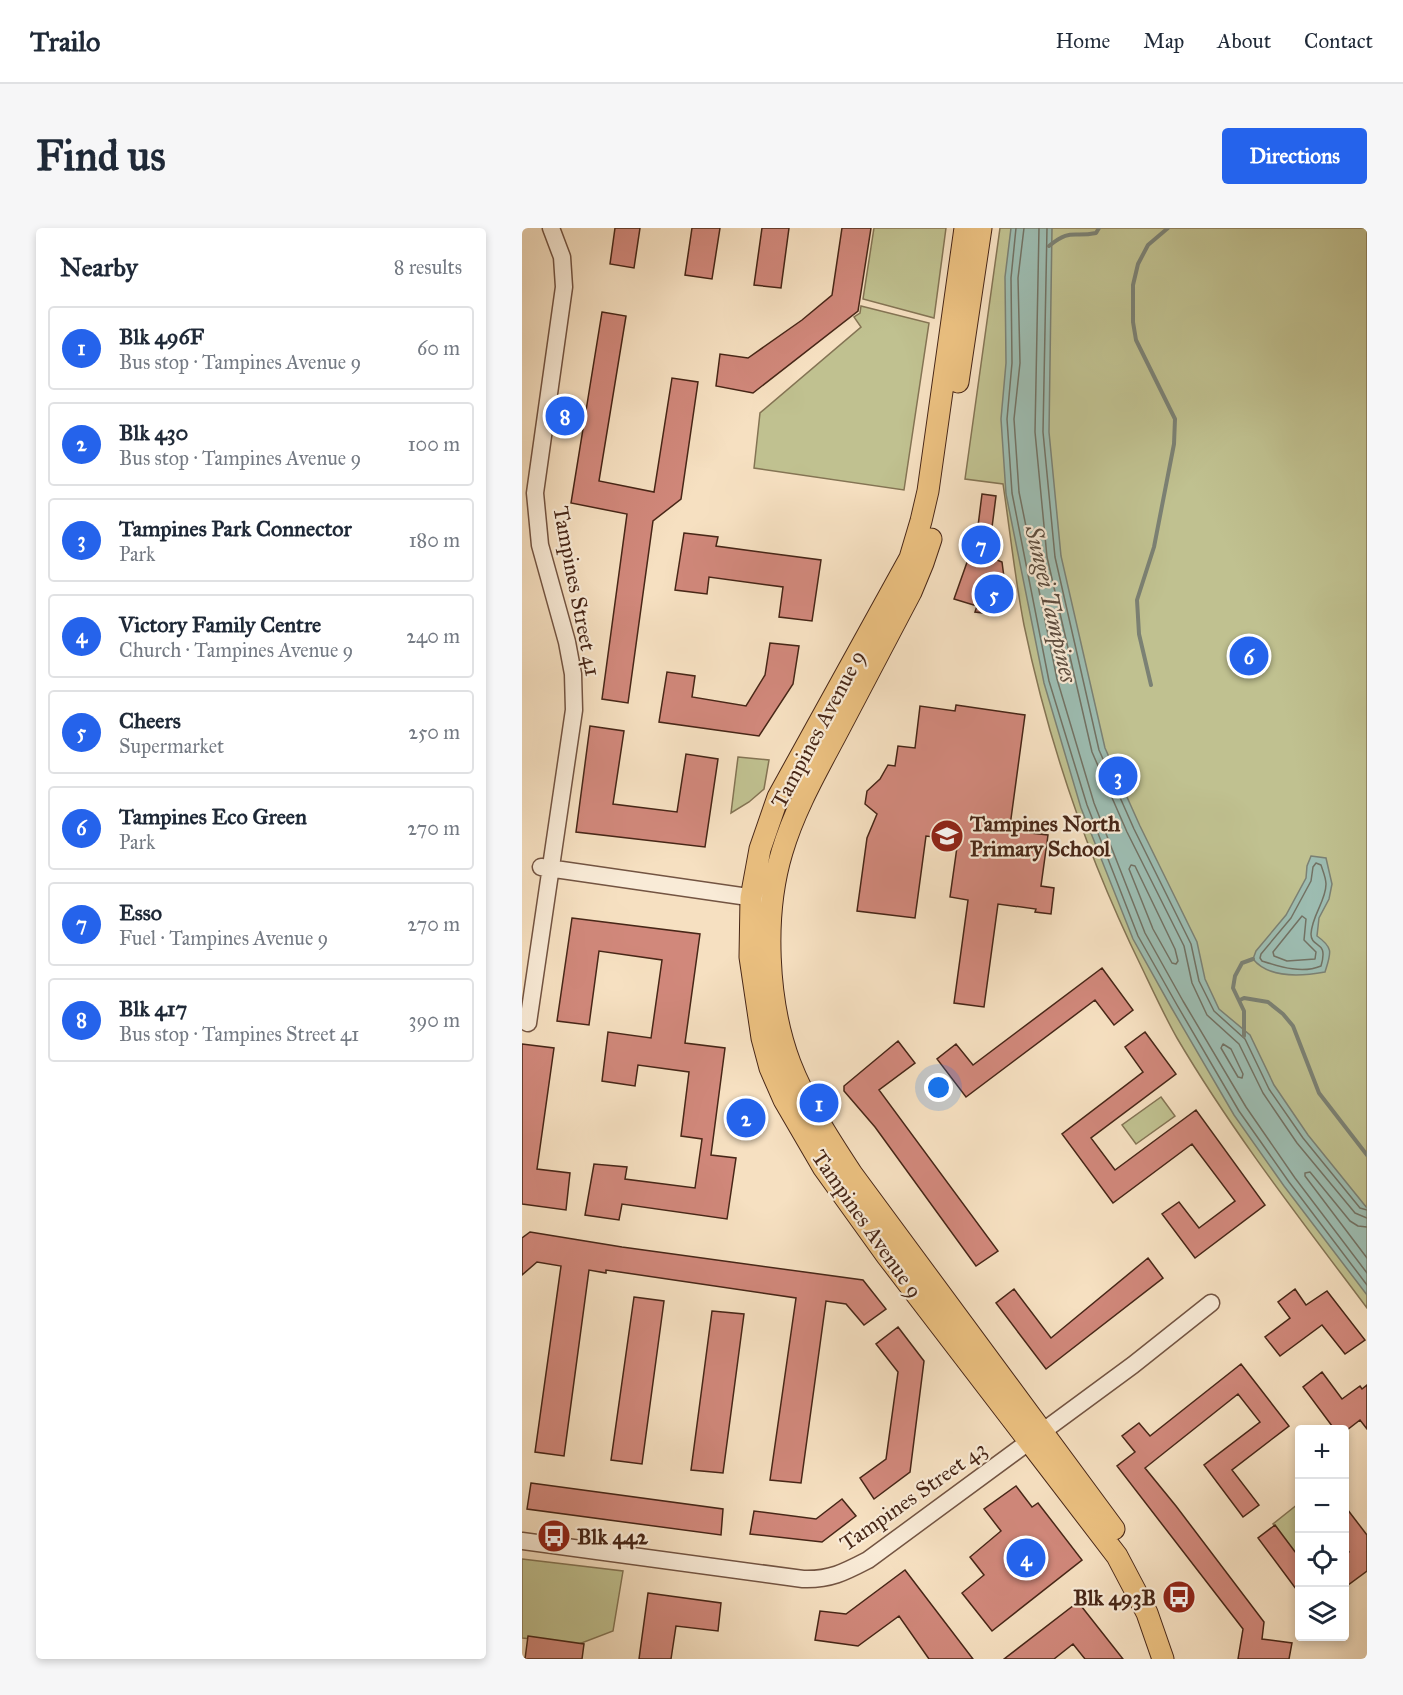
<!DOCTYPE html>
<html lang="en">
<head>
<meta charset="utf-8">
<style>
	:root { --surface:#fff; --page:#f6f6f7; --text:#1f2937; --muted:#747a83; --line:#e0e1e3; --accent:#2563eb }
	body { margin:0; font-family:"IM FELL Great Primer",serif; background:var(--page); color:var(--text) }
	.controls { position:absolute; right:18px; bottom:18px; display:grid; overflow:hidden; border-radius:6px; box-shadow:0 3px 9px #0003 }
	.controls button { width:54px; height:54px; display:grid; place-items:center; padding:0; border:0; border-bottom:2px solid var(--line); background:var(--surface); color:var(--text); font:30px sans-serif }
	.you { position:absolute; left:417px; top:860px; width:21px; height:21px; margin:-15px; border:4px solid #fff; border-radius:50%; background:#1a73e8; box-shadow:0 0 0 9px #1a73e833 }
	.badge { display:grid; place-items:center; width:39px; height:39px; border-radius:50%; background:var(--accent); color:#fff; font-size:20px; font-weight:700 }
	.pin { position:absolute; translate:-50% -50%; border:3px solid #fff; box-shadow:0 2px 6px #0006 }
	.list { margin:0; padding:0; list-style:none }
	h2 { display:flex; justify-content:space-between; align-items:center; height:78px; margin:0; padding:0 24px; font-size:26px }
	h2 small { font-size:20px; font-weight:400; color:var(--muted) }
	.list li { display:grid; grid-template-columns:39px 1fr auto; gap:18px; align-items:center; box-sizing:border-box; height:84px; margin:0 12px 12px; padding:0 12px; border:2px solid var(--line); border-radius:6px }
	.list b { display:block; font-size:22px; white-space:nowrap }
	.list p { margin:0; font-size:20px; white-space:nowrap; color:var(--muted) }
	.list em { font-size:20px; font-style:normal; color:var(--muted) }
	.icon { flex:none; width:33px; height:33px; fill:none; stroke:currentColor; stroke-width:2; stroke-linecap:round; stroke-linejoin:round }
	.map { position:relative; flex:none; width:845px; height:1431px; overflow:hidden; border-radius:6px }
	header { display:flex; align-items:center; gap:36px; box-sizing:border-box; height:84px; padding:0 30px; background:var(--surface); border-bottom:2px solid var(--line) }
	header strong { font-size:28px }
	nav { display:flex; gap:33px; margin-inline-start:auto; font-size:21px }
	.intro { display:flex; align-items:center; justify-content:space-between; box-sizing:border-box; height:144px; padding:0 36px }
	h1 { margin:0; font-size:42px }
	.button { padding:15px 27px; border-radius:6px; background:var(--accent); color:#fff; font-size:21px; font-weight:700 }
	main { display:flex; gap:36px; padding:0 36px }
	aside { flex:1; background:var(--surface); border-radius:6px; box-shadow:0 3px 9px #0003 }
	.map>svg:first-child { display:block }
	.green { fill:#c0c190; stroke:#847454; stroke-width:1.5 }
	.water { fill:#9dbdb2; stroke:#7b8174; stroke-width:1.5 }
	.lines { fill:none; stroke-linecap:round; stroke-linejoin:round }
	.shore { stroke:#727264; stroke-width:1.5 }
	.stream { stroke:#7b8174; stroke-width:4 }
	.building { fill:#d1887b; stroke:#472617; stroke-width:1.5 }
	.minor-casing { stroke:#735442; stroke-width:19 }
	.major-casing { stroke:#472617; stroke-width:23 }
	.minor { stroke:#f9ebd7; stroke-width:16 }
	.major { stroke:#ebc080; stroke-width:21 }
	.labels { text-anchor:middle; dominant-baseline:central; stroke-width:4.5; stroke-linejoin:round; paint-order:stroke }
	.street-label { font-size:22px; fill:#472617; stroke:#f9ebd7 }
	.poi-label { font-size:22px; font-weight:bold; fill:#472617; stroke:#f9ebd7; text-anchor:start }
	.water-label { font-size:24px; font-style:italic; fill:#5c4c3e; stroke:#f9ebd7 }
</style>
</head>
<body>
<header>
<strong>Trailo</strong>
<nav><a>Home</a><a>Map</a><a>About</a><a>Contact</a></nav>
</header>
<div class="intro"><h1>Find us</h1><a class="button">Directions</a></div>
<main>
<aside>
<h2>Nearby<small>8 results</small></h2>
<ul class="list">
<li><span class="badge">1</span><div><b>Blk 496F</b><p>Bus stop · Tampines Avenue 9</p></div><em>60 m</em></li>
<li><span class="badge">2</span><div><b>Blk 430</b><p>Bus stop · Tampines Avenue 9</p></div><em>100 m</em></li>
<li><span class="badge">3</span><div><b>Tampines Park Connector</b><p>Park</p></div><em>180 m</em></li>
<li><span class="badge">4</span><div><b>Victory Family Centre</b><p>Church · Tampines Avenue 9</p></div><em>240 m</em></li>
<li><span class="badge">5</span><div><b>Cheers</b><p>Supermarket</p></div><em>250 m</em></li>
<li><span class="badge">6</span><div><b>Tampines Eco Green</b><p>Park</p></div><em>270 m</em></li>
<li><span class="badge">7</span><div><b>Esso</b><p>Fuel · Tampines Avenue 9</p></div><em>270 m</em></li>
<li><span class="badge">8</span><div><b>Blk 417</b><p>Bus stop · Tampines Street 41</p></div><em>390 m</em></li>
</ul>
</aside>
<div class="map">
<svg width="845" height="1431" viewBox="0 0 845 1431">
	<rect width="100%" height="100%" fill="#f6e0c1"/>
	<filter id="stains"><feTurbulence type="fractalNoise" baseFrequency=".00333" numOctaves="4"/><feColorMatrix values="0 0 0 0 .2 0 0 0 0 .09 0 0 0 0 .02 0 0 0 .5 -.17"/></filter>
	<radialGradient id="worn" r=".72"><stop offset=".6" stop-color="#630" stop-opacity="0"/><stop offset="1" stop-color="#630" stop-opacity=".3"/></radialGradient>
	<!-- green -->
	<path class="green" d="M352,0H424L412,90L341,71Z
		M478,0H845V1080C779,992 711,905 655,810C642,787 631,763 620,740C566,630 527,517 502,397C493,351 488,303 481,256L443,251Z
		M339,78L407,95L382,262L232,240L238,185L339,99L332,89L338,85Z
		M216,529L247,532L242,561L227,574L209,585Z
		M639,869L653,888L614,916L600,897Z
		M776,1276L777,1325L775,1328L751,1296Z
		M0,1331L101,1343L91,1403L57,1416L0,1410Z"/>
	<!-- water -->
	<path class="water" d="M489,0H530L527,204L539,328L583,520L618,598L675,714L683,751L697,781L728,807L752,857L786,907L845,980V1067L762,958L712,887L649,779L611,711L559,580L522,455L484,266L479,191L484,135L483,49Z
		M789,628L804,630L810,656L807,671L797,690L795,708C812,720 809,725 803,744C781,748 747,751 731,731L734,723L764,687L784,650L785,638Z"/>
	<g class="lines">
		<!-- shore -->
		<path class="shore" d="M494,0L489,50L490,135L485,191L490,265L527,453L565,577L616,708L655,777L717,883L767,954L845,1057
			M502,0L496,50L498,135L492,191L497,264L535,451L572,575L623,705L661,773L724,879L773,950L845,1045
			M517,0L513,204L525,329L570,524L605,604L662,718L670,755L685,787L717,816L741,865L775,915L833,985L845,990
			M525,0L521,204L533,329L577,522L612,601L669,716L677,753L692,783L723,811L747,861L781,910L838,980L845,982
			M794,635L799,637C801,643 804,650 804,656C804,673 790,687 789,706C789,721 807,711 799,738C780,746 759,739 740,733L738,730L739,726L769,690L789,653L791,639Z
			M609,637L613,638L653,721L656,733L654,736L650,735L631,701L607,641Z
			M780,688L784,691L782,712L794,724L793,731L765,733L752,728L751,724Z
			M701,816L709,821L721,846L720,850L716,849L699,820Z
			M845,999L836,998L828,993L788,944L783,945V948L845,1030"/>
		<!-- stream -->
		<path class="stream" d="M527,18C549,0 550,10 574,5L577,0
			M629,457L617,406L615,372L632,319L652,216L653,191L614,112L611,94V57L616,36L626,17L646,0
			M718,772L722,770L746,774L761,786L771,798L797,865L845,927
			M722,808V783L711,760L713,748L720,735L731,731"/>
	</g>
	<!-- building -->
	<path class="building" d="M93,0H118L112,40L88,36Z
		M170,0H198L190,51L163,47Z
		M240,0H267L259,60L232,57Z
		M320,0H349L336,83L231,165L194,158L198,126L226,130L280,92L310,67Z
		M80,84L104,88L77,253L132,264L150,150L176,154L159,271L131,293L106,475L80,471L105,286L49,275Z
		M460,266L474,268L469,307L463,327L480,334L486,380L470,386L453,384L455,378L432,371L455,306Z
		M162,305L196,309L194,318L299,332L290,393L257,389L261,359L187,349L185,366L153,362Z
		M248,415L277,418L271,456L237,508L137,494L145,444L173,448L170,469L224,478L243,447Z
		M434,477L503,487L488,598L510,601L509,605L526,607L519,658L532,660L529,686L513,684L514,681L476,676L462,779L432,775L446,672L428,669L436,612L404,608L393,690L335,683L345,610L355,586L343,576L345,563L358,551L366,537L373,538L376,518L393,520L398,478L433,483Z
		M68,498L102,503L91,576L155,584L164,526L196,531L183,619L54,604Z
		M50,690L178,706L163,815L203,820L189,927L214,930L205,991L100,976L97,992L63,987L72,936L105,939L103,951L173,960L180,911L159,908L167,844L116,837L113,858L80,853L86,804L129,810L140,732L77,723L67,797L35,793Z
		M580,740L611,782L592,797L573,772L444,869L415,831L434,816L451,837Z
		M623,804L654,846L569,910L593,942L674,882L743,977L673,1030L640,986L657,974L677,1000L713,973L670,916L591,975L540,906L621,844L603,819Z
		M376,813L393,835L357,862L476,1023L454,1038L353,899L322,863V858Z
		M0,816L32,820L15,941L48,945L44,982L0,976Z
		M8,1004L100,1019L341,1052L364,1081L342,1097L324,1076L304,1073L279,1255L248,1252L274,1070L84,1042V1045L67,1042L42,1228L13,1224L39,1038L15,1034L0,1047V1010Z
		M626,1030L641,1050L524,1141L474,1075L492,1061L529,1110Z
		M773,1061L784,1077L805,1063L843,1112L823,1126L800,1097L758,1128L743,1109L768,1090L756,1074Z
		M112,1069L142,1073L120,1236L89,1232Z
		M190,1083L222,1086L201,1245L169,1242Z
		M376,1099L402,1133L388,1244L352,1271L338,1250L364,1231L376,1144L354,1116Z
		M719,1136L767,1198L710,1242L737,1277L721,1289L682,1237L738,1194L716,1166L623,1240L654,1278L742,1394L740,1411L770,1415L767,1431H716L721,1401L595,1238L613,1224L600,1208L617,1195L628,1208Z
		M800,1144L820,1171L838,1158L840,1161L845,1157V1201L838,1192L825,1202H813L781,1159Z
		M9,1255L201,1281L199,1307L5,1281Z
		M494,1258L510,1279L516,1275L560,1332L470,1403L440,1365L462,1347L448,1329L479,1303L462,1281Z
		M320,1271L334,1288L300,1314L228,1306L232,1283L294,1291Z
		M822,1277L845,1307V1343L822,1360V1328L827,1324L822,1318Z
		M753,1297L777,1329V1365L736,1310Z
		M383,1342L451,1431H407L377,1388L336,1418L293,1412L298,1383L324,1386Z
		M126,1365L199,1375L196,1403L154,1398L149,1431H117Z
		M556,1374L601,1431H563L551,1416L532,1431H482Z
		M6,1408L62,1416L60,1431H3Z"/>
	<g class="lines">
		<defs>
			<path id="minor" d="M19,639L240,671
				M0,792L6,795L52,482L51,446L45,414L18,317L13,265L42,59L40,29L29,0
				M0,1313L281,1351C308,1352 323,1344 346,1332L611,1137L689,1075"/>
			<path id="major" d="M443,0L406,263L399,293L388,330L256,569L238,621L229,670L228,729L240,810L248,840L262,872L301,939L365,1028L595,1328L625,1385L641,1431
				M436,154L459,0
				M409,311L401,335L389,364C365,410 341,456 317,501C296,541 273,580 260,624C241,687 245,774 268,835C283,874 307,911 330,946L592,1301"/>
		</defs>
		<!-- minor casing -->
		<use href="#minor" class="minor-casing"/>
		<!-- major casing -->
		<use href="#major" class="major-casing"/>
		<!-- minor -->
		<use href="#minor" class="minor"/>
		<!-- major -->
		<use href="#major" class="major"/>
	</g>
	<!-- icons -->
	<defs>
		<symbol id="school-disc" viewBox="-11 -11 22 22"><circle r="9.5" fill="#8f2418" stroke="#f9ebd7"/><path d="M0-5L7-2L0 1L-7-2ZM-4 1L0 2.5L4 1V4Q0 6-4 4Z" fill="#fff"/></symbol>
		<symbol id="bus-disc" viewBox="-11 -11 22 22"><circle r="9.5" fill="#8f2418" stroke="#f9ebd7"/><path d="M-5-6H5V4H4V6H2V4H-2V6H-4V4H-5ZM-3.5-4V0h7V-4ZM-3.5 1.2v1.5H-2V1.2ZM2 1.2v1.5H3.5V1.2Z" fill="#fff"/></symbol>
	</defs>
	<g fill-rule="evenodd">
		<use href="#school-disc" x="406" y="589" width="38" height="38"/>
		<use href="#bus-disc" x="13" y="1289" width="38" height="38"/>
		<use href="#bus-disc" x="638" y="1350" width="38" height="38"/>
	</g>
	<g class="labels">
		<!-- street labels -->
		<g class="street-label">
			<text transform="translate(55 363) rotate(79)">Tampines Street 41</text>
			<text transform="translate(296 501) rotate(-62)">Tampines Avenue 9</text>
			<text transform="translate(345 996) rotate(55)">Tampines Avenue 9</text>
			<text transform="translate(391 1268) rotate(-35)">Tampines Street 43</text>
		</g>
		<!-- poi labels -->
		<g class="poi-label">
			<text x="448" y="595">Tampines North<tspan x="448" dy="25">Primary School</tspan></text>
			<text x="55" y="1308">Blk 442</text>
			<text x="634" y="1369" text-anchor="end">Blk 493B</text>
		</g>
		<!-- water labels -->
		<g class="water-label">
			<text transform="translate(529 376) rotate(77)">Sungei Tampines</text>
		</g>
	</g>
	<rect width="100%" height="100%" filter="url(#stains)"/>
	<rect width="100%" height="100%" fill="url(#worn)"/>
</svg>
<div class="controls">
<button>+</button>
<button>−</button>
<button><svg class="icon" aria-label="locate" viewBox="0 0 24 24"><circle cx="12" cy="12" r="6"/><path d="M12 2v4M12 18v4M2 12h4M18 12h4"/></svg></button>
<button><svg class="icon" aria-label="layers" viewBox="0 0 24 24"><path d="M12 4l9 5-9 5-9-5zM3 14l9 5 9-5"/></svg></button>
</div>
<div class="you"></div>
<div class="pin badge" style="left:297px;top:875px">1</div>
<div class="pin badge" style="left:224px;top:890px">2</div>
<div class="pin badge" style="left:596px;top:548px">3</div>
<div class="pin badge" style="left:504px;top:1330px">4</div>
<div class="pin badge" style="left:472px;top:366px">5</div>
<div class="pin badge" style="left:727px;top:428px">6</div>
<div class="pin badge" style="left:459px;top:317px">7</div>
<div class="pin badge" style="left:43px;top:188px">8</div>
</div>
</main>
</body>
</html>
